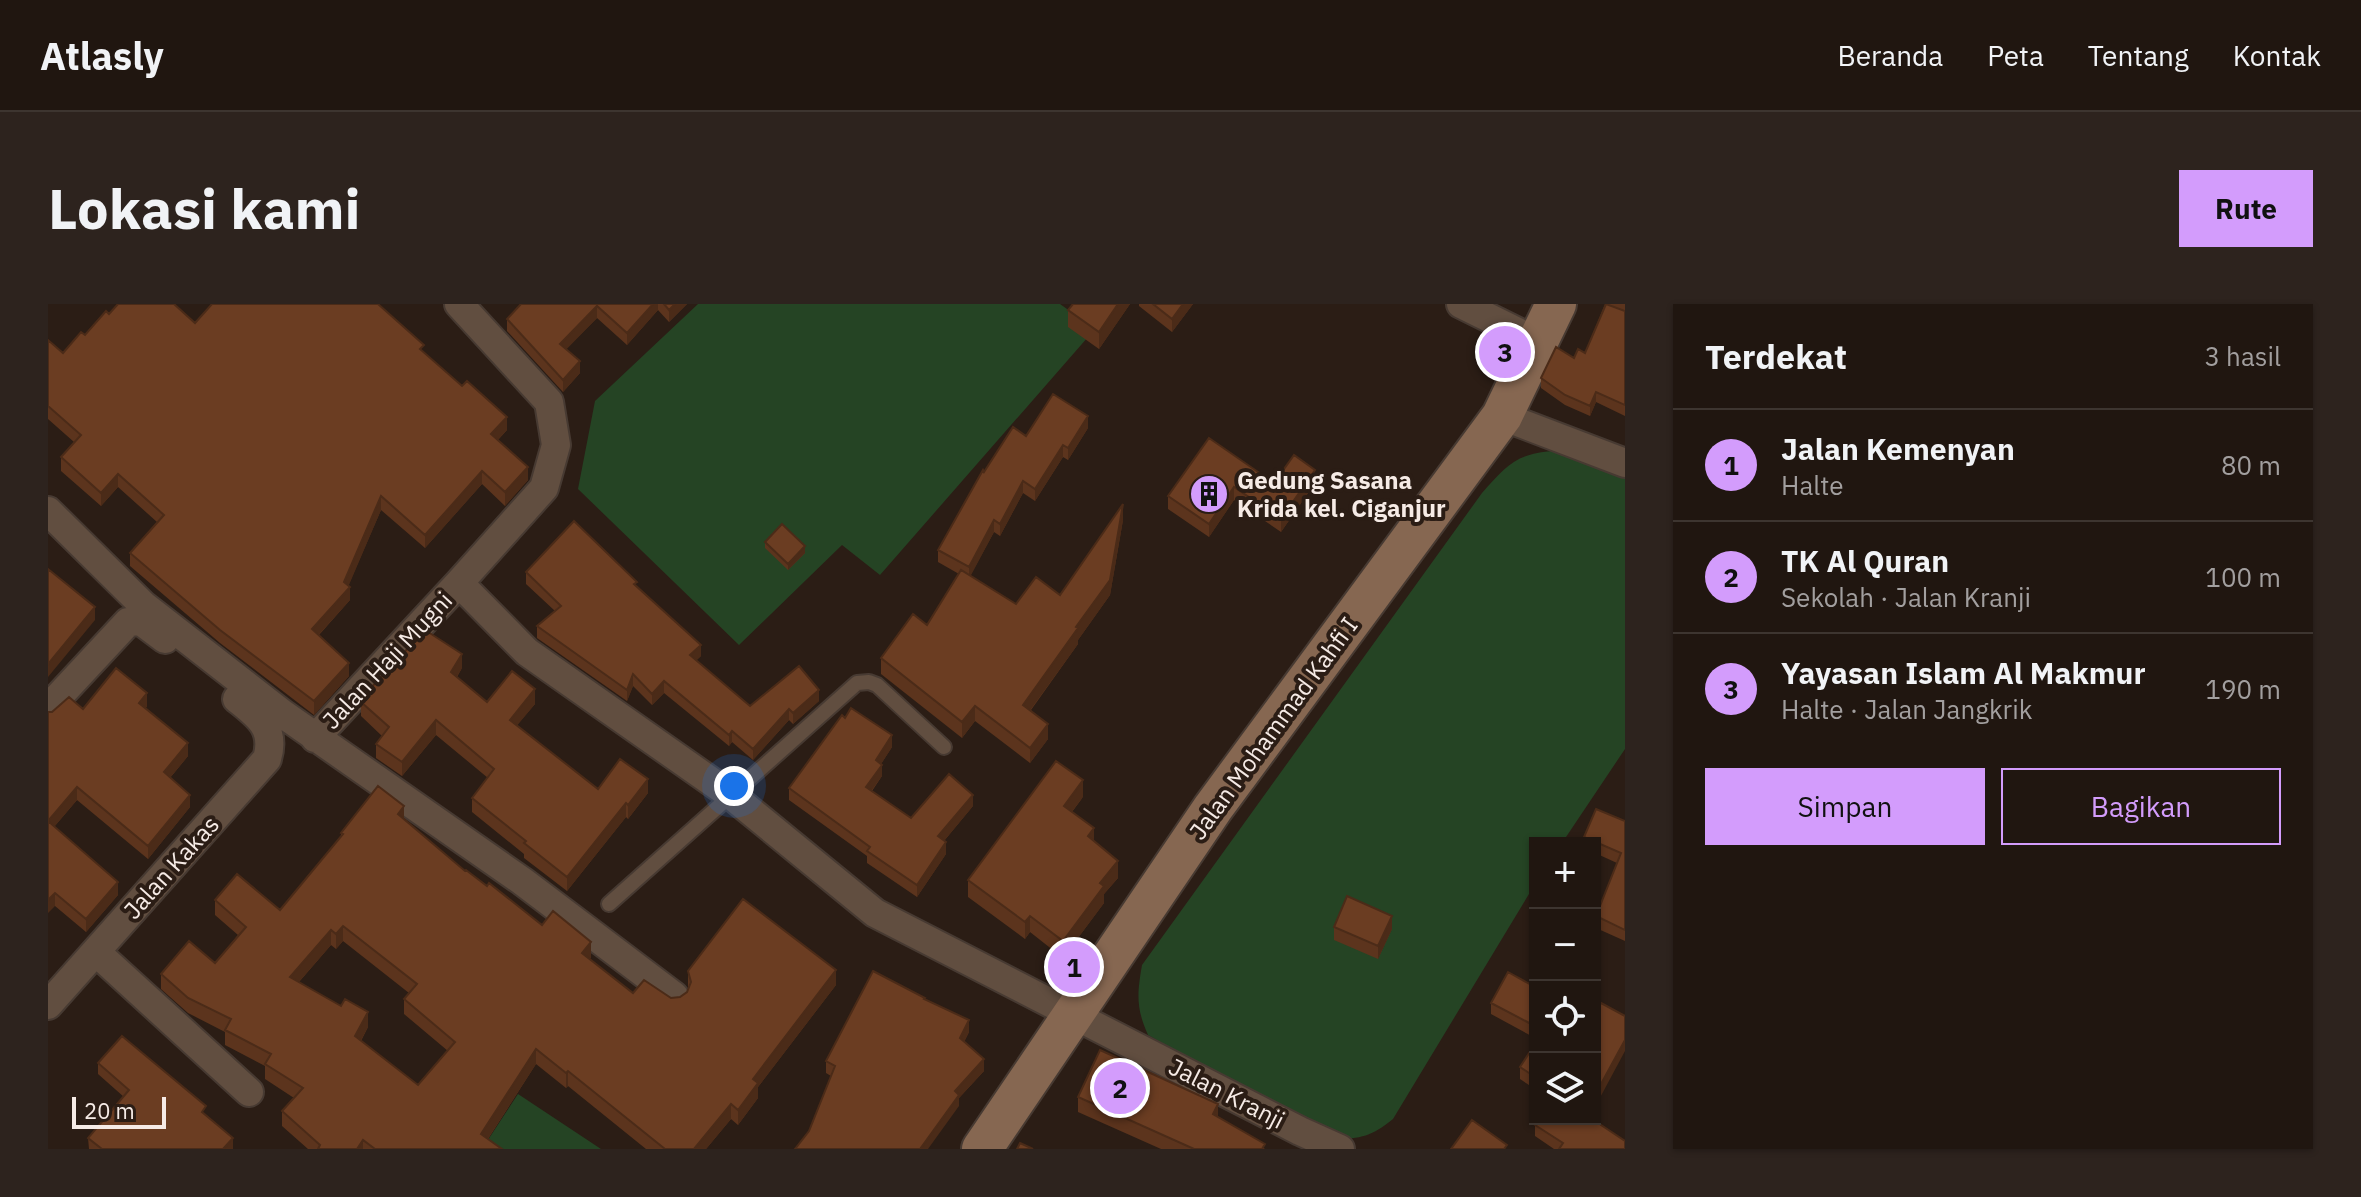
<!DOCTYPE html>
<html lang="id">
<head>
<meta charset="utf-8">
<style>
	:root { --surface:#201610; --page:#2d231e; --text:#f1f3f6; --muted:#a29f9f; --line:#3d3530; --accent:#d39cfc }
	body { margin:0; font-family:"IBM Plex Sans",sans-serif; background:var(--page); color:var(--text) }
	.controls { position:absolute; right:24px; bottom:24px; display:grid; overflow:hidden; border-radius:0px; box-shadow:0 2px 6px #0004 }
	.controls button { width:72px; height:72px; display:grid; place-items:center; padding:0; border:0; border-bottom:2px solid var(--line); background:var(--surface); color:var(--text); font:40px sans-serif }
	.scale { position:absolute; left:24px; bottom:20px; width:94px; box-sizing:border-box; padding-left:8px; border:4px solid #f6ebe6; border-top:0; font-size:22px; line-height:28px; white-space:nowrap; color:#f6ebe6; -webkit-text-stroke:6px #2b1d15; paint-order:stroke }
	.you { position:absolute; left:686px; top:482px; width:28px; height:28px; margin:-20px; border:6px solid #fff; border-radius:50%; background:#1a73e8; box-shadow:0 0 0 12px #1a73e833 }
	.badge { display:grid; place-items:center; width:52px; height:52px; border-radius:50%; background:var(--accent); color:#111; font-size:26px; font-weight:700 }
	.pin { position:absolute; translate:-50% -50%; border:4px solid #fff; box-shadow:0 2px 8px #0006 }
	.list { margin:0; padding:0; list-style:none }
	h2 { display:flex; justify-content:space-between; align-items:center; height:104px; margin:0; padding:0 32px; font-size:34px }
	h2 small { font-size:26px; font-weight:400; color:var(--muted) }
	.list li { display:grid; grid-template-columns:52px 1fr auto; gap:24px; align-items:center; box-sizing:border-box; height:112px; padding:0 32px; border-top:2px solid var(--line) }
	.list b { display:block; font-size:30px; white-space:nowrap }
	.list p { margin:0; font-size:26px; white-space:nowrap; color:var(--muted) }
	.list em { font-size:26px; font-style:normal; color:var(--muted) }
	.actions { display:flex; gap:16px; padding:24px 32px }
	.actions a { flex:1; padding:18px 0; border:2px solid var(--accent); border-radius:0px; text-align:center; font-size:28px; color:var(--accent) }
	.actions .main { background:var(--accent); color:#111 }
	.icon { flex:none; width:44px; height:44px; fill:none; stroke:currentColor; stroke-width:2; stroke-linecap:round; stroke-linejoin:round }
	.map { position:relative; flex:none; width:1577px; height:845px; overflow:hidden; border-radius:0px }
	header { display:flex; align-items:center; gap:48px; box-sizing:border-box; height:112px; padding:0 40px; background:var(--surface); border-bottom:2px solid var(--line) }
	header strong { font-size:38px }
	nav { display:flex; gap:44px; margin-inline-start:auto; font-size:28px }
	.intro { display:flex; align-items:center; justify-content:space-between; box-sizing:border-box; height:192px; padding:0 48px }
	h1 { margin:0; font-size:56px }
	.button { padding:20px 36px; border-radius:0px; background:var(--accent); color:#111; font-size:28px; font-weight:700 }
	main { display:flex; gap:48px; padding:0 48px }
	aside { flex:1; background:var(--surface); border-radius:0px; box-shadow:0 2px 6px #0004 }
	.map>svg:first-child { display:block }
	.green { fill:#254424 }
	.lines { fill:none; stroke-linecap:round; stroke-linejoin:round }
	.lane-casing { stroke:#473a32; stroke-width:18 }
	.street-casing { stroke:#473a32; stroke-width:32 }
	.secondary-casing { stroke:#473a32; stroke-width:44 }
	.lane { stroke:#614e40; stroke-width:14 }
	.street { stroke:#614e40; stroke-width:28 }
	.secondary { stroke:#866751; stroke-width:40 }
	.wall { fill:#5c341d; fill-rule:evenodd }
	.shaded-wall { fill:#4b2b18 }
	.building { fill:#6b3d22; stroke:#4b2b18; stroke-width:2; fill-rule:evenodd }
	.labels { text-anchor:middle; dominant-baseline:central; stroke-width:8; stroke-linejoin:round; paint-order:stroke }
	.poi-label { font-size:24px; font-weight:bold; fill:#f6ebe6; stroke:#2b1d15; text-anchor:start }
	.street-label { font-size:24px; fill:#f6ebe6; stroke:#2b1d15 }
</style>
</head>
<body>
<header>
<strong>Atlasly</strong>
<nav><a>Beranda</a><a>Peta</a><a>Tentang</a><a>Kontak</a></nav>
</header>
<div class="intro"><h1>Lokasi kami</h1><a class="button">Rute</a></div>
<main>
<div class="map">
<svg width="1577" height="845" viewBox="0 0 1577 845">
	<rect width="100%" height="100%" fill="#2b1d15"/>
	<!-- green -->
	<path class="green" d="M650,0H1012L1047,25L832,271L794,241L691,341L530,185L547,97Z
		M1506,147L1577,172V445L1514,539H1487V580L1345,815C1324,832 1313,835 1286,835L1100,731C1088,704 1089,690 1094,661L1434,189C1458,162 1469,149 1506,147Z
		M470,790L553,845H434Z"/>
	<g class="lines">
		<defs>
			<path id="lane" d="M561,600L809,379L821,378L829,381L896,443"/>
			<path id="street" d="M411,0L501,98L508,141L496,184L411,279L479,348L684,492L827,609L1252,827L1292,845
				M1413,0L1490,38
				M1454,112L1577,159
				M0,207L95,301L235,410L474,577L626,692
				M0,404L80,318L93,317L117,335
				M267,434L411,279
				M48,648L201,788
				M0,701L219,455C228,425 211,412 189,395"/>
			<path id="secondary" d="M934,845L1165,504L1454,112L1508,0"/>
		</defs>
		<!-- lane casing -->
		<use href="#lane" class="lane-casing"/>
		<!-- street casing -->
		<use href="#street" class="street-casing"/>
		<!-- secondary casing -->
		<use href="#secondary" class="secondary-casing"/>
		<!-- lane -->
		<use href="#lane" class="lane"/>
		<!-- street -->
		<use href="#street" class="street"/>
		<!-- secondary -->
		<use href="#secondary" class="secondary"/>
	</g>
	<!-- wall -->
	<path class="wall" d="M473,0H639L621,18L610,6L579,41L549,14L518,45L532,69L515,88L459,27V15Z
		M1025,0H1082L1051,45L1020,23V6Z
		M1091,0H1145L1124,28L1091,2Z
		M1557,0H1577V112L1548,98L1542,112L1517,101L1493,84V74L1537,49Z
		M61,10L376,48L459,126L450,136L480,176L457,202L434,180L377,244L333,206L300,282L302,296L271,331L301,372L266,411L172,339L82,262V249L109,218L70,183L53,202L13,167V153L26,138L0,115V36L15,49Z
		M1040,124L1020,156L1015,153L987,197L975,189L952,232L946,228L922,272L968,300L1012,291L1075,216L1062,291L1030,336V340L983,406L1000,435L982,459L927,417L914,434L833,370V354L879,321L911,270L890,258V246L936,168L978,132Z
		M1226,179H1267L1233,228L1186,196L1161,233L1120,205V192Z
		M717,238L757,249L740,266L717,244Z
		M478,268L589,282L653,352L648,356L702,402L771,397L745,420L741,416L705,456L684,438L681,442L616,389L604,401L585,382L579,397L489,334V322L507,307L478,280Z
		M414,364L409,373L439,398L487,400L469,421L550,485L600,489L580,515L578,513L519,587L476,554V550L424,508V494L440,474L388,431L354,472L328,454V440L334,432L313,412V398Z
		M99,402L98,404L140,452L122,474L142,503L100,555L29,496L6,523L70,591L38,628L7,602L0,408Z
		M797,414L844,443L833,460L834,472L824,487L863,514L925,502L896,537L898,550L869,593L819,559V552L741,496V484Z
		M1035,493L1024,508L1046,537L1070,574L1056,590V599L1015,654L982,628L977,635L920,593V576Z
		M356,515L417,567L494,621L543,653L542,655L585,689L623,694L632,693L639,688L640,685V667L788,681L710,783V794L690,821L683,815L658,845H598L520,782L518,784L488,760L440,835L454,845H260L234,822V807L246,794L217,775V762L177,741V728L140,709L113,685V670L167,659L190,631L167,611V596L232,606L293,533V529ZM295,637L361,689L356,695V710L400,747L370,781L313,737L320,723L251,678L283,641L288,645Z
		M1577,517V637L1548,624V612L1569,559L1547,549V539H1536V533Z
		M1286,623L1344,625L1330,655L1286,636Z
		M1487,683V734L1443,710V699Z
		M877,696L921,728L916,738L936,767L911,794V802L761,827L783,772L778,769V757Z
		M1487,740V785L1472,775V763Z
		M50,759L158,811L185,845H41L40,834L76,793L50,770Z
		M1030,793L1170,813L1217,845H1113L1030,808Z
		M1487,821L1577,845H1506L1487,832Z"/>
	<!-- shaded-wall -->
	<path class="shaded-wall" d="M605,0H610V6L579,41V29Z
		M627,0H639L621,18V6Z
		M1070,0H1082L1051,45V28Z
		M1135,0H1145L1124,28V15Z
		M549,2V14L512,52V40Z
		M532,57V69L515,88V76Z
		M1548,88V98L1542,112V102Z
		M1040,112V124L1020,156V144Z
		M459,113V126L443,143V130Z
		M1015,141V153L987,197V185Z
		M480,163V176L457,202V188Z
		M1267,166V179L1233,228V215Z
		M434,167V180L377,244V231Z
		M70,170V183L53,202V189Z
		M975,177V189L952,232V220Z
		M1186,183V196L1161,233V220Z
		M333,192V206L298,288L302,283V296L264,338V325L296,278Z
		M1075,200V216L1062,291L1030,336V340L975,416V401L1028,323Z
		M946,216V228L921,275V263Z
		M757,242V249L740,266V260Z
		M47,303V316L0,373V360Z
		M653,341V352L642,363V351Z
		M414,350V364L403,382V368Z
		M301,359V372L266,411V397Z
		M585,370V382L579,397V386Z
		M616,377V389L604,401V390Z
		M487,385V400L462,430V416Z
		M771,386V397L745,420V409Z
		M99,389V402L91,412V399Z
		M927,402V417L914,434V418Z
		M741,405V416L705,456V445Z
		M388,416V431L354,472V458Z
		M1000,420V435L982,459V444Z
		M684,427V438L681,442V431Z
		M844,431V443L828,468V456Z
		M140,439V452L116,481V468Z
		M834,461V472L818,494V483Z
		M600,475V489L580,515V501Z
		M1035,476V493L1016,518V502Z
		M29,483V496L0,530V517Z
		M142,491V503L100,555V542Z
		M925,491V502L890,544V532Z
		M578,499V513L519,587V573Z
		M356,502V517L350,510Z
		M1046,524V540L1040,532Z
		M898,538V550L869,593V581Z
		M1070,557V574L1056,590V599L1015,654V637L1052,579Z
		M70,578V591L38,628V615Z
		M7,589V602L0,609V596Z
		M982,612V628L977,635V618Z
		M1344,612V625L1330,655V642Z
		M295,622V637L288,645V630Z
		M283,626V641L242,688V673Z
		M543,638V653L534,664V649Z
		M788,666V681L710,783V794L690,821V806L705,775Z
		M320,708V723L307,747V732Z
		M921,716V728L912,746V734Z
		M1577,736V747L1547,803V791Z
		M488,745V760L433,845V830Z
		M936,755V767L911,794V802L880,845H872L907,787Z
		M520,767V782L518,784V769Z
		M683,800V815L658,845H646Z
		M1170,800V815L1165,810Z
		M185,834V845H175Z
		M315,836V845H309Z"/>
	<!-- building -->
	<path class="building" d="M70,0H126L147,19L164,0H330L376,41L372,45L414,82L419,77L459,113L443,130L480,163L457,188L434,167L377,231L333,192L296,278L302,283L264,325L301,359L266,397L172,326L82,249L116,211L70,170L53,189L13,153L33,131L0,102V36L15,49L33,28L37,31L58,7L61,10Z
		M473,0H605L579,29L549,2L512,40L532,57L515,76L459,15Z
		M616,0H627L621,6Z
		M1025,0H1070L1051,28L1020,6Z
		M1105,0H1135L1124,15Z
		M1558,0L1577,7V101L1548,88L1542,102L1517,91L1493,74L1508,43L1526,54L1530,45L1537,49Z
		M1005,90L1040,112L1020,144L1015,141L987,185L975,177L952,220L946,216L921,263L890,246L935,166L936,168L965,123L978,132Z
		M1161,134L1226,179L1246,151L1267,166L1233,215L1186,183L1161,220L1120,192Z
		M1075,200L1062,276L1028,323L1030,324L975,401L1000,420L982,444L927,402L914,418L833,354L865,310L879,321L913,266L968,300L988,273L1012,291Z
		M526,217L589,278L586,280L653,341L642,351L702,402L751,362L771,386L745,409L741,405L705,445L684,427L681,431L616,377L604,390L585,370L579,386L489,322L513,302L478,268Z
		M734,220L757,242L740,260L717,238Z
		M0,265L47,303L0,360Z
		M377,326L414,350L403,368L439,398L464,367L487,385L462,416L550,485L572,455L600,475L580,501L578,499L519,573L476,539L478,537L424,494L446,465L388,416L354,458L328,440L341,423L313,398L318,389Z
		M68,364L99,389L91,399L140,439L116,468L142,491L100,542L29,483L0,517V408H4L21,393L35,405Z
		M803,404L844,431L828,456L834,461L818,483L863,514L901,470L925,491L890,532L898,538L869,581L819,547L822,543L741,484L794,411L797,414Z
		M1008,457L1035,476L1016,502L1046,524L1040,532L1070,557L1052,579L1056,582L1015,637L982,612L977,618L920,576Z
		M330,482L356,502L350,510L417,567L418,566L439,582L441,579L494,621L505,607L543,638L534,649L585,689L596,676L623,694L632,693L639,688L643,678L640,667L695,595L788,666L705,775L710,779L690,806L683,800L646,845H617L520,767L518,769L488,745L433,830L454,845H327L315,836L309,845H270L272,841L234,807L255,784L217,760L223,750L177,726L183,715L140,694L113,670L141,637L167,659L198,623L167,596L189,570L232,606L295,530L293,529ZM295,622L369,680L356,695L407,738L370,781L307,732L320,708L297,695L293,702L242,673L283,626L288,630Z
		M1548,505L1577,517V626L1548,612L1573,549L1536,533Z
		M0,517L70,578L38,615L7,589L0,596Z
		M1299,592L1344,612L1330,642L1286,623Z
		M825,667L877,694L876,695L921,716L912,734L936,755L907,787L911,791L872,845H747L761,827L787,762L778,757Z
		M1460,668L1487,683V722L1443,699Z
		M1553,699L1577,712V736L1547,791V710Z
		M74,732L158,802L154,808L185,834L175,845H54L40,834L81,786L50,759Z
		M1487,740V773L1472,763Z
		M1052,746L1170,800L1165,810L1217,840L1214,845H1146L1030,793Z
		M1491,815H1544L1577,837V845H1511L1515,839L1487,821Z
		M1424,816L1459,841L1456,845H1403Z
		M972,839L985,845H969Z"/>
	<!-- icons -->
	<defs>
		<symbol id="building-disc" viewBox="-11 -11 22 22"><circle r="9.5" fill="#d39cfc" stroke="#2b1d15"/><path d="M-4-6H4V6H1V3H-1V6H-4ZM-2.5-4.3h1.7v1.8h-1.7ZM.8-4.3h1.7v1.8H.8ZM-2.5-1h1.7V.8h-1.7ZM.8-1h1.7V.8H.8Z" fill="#111"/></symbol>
	</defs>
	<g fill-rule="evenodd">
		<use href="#building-disc" x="1139" y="168" width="44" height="44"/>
	</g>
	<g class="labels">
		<!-- poi labels -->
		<g class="poi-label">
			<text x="1189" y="176">Gedung Sasana<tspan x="1189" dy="28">Krida kel. Ciganjur</tspan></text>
		</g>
		<!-- street labels -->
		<g class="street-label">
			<text transform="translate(339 356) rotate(-47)">Jalan Haji Mugni</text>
			<text transform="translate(1225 424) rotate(-54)">Jalan Mohammad Kahfi I</text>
			<text transform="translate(123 563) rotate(-48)">Jalan Kakas</text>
			<text transform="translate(1179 789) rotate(27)">Jalan Kranji</text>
		</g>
	</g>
</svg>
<div class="controls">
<button>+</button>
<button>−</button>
<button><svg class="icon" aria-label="locate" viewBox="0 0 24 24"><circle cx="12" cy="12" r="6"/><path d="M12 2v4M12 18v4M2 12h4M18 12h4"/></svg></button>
<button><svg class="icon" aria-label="layers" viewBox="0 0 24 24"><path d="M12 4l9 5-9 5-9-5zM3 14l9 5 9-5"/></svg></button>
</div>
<div class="scale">20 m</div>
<div class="you"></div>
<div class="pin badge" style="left:1026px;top:663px">1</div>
<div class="pin badge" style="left:1072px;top:784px">2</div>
<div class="pin badge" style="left:1457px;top:48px">3</div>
</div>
<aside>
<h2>Terdekat<small>3 hasil</small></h2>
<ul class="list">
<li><span class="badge">1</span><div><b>Jalan Kemenyan</b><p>Halte</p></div><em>80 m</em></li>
<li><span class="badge">2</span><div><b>TK Al Quran</b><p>Sekolah · Jalan Kranji</p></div><em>100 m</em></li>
<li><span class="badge">3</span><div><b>Yayasan Islam Al Makmur</b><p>Halte · Jalan Jangkrik</p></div><em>190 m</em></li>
</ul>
<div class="actions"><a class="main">Simpan</a><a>Bagikan</a></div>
</aside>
</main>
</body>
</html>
